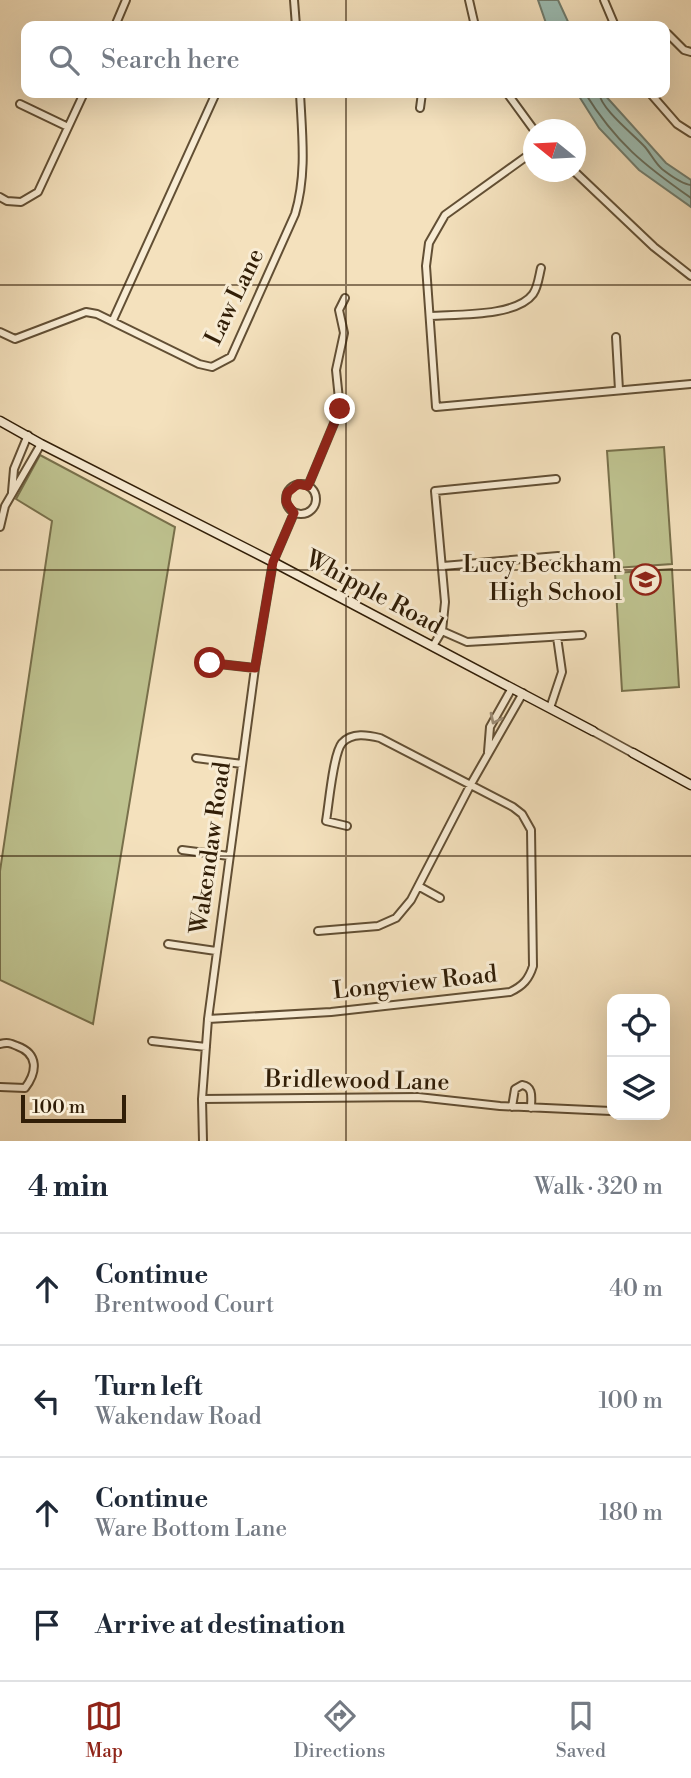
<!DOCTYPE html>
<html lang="en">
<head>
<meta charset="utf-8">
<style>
	:root { --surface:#fff; --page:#f6f6f7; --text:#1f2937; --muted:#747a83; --line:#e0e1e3; --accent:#8f2418 }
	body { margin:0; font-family:"Libre Bodoni",serif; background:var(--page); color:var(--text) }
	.controls { position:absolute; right:21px; bottom:21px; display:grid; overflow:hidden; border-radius:14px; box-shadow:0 7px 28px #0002 }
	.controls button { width:63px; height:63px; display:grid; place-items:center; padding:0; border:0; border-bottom:2px solid var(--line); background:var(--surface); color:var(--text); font:35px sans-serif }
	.compass { position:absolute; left:523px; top:119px; width:63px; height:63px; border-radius:50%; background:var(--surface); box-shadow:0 7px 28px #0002; rotate:288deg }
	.scale { position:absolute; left:21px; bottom:18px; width:105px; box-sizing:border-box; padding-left:7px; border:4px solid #311e07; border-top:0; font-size:19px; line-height:24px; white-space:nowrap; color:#311e07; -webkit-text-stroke:5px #f8ecd4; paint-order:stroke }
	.stop { position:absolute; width:21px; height:21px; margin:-16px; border:5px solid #8f2418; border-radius:50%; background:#fff }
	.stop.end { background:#8f2418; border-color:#fff; box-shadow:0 2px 7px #0008 }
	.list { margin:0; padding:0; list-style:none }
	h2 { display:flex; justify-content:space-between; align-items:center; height:91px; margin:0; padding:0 28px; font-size:30px }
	h2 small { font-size:23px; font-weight:400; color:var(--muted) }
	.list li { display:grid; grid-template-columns:46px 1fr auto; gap:21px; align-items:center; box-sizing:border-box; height:112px; padding:0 28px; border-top:2px solid var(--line) }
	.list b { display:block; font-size:26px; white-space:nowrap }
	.list p { margin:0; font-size:23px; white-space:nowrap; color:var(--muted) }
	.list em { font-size:23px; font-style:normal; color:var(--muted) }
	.icon { flex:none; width:38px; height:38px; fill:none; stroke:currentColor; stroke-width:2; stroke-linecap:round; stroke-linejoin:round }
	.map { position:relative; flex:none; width:691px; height:1141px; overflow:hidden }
	.search { position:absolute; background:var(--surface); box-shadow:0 7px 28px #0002; left:21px; right:21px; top:21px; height:77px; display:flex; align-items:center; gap:18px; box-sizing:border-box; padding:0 24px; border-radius:14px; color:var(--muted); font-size:26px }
	.sheet { height:539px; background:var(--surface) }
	nav { display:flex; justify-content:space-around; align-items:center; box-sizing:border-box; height:98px; border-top:2px solid var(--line); background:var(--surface); font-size:19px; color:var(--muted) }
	nav a { display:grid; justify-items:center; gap:4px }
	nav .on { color:var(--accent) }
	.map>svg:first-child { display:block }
	.green { fill:#bec28f; stroke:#78704b; stroke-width:2 }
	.water { fill:#9cbdb3; stroke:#717d6e; stroke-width:2 }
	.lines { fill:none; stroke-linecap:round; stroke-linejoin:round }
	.shore { stroke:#666e5d; stroke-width:2 }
	.minor-casing { stroke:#624f34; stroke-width:10 }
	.tertiary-casing { stroke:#624f34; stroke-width:10 }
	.secondary-casing { stroke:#311e07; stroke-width:11 }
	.minor { stroke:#f8ecd4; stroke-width:6 }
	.tertiary { stroke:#f8ecd4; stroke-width:7 }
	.secondary { stroke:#f8ecd4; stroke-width:8 }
	.oneway { stroke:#9e8f78 }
	.route { stroke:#8f2418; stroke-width:9 }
	.grid { fill:none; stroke:#311e07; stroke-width:2; stroke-opacity:0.55 }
	.labels { text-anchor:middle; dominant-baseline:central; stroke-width:6; stroke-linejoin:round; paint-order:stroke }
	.street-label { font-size:24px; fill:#311e07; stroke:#f8ecd4 }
	.poi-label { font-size:24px; fill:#311e07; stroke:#f8ecd4; text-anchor:end }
</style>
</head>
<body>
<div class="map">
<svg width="691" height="1141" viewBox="0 0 691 1141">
	<rect width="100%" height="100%" fill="#f4e1bd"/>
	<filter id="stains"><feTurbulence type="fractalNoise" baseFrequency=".00286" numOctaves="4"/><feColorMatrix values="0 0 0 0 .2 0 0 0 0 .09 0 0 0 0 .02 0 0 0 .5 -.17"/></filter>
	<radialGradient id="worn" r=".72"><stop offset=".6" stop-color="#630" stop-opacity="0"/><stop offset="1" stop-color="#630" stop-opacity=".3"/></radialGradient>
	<!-- green -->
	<path class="green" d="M664,447L672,564L615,568L607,451Z
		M40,455L175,527L93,1024L0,980V871L52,521L16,499Z
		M672,569L679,687L622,691L615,573Z"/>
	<!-- water -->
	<path class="water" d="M538,0H558L570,26H547Z
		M577,93H603L666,163L691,180V207L639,170L599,128Z"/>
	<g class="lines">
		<!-- shore -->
		<path class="shore" d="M585,93C616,143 644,165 691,198
			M599,93C601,109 633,134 645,147C651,154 655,163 662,169C670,175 681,184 691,185"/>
		<defs>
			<path id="minor" d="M294,0L296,26
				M469,0L475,26
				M604,0L615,26
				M115,26L126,0
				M668,34L684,50L691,52
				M507,93L534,130
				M650,93L677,124L691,133
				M20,104L68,127
				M420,108L422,93
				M534,151L445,215L429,243L426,266L436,407L691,384
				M575,172L654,247L691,276
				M0,197L7,201L21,202L38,192L84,93
				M430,316C457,314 516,317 533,294C538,287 539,276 541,268
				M113,320L216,93
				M0,332L15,339L86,312L97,314L199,364L212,367L231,357L295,214C307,174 302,134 300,93
				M616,337L619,390
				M286 499a15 15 0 1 1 30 0a15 15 0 1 1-30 0Z
				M308,486L340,409L336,370L344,333L339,310L345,298
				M12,492L14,469L28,435
				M0,527L5,506L41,444
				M443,566L558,556
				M442,631L445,602L435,491L556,479
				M433,646L442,631L467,642L582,635
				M210,663L255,668
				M550,708L562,672L557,637
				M488,752L490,727L512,688
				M196,758L242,764
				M182,850L229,856
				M420,887L440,898
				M318,931L378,926L396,918L411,900L471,784L523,693
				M168,944L216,951
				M208,1019L331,1012L510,992C523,986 529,979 533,966L531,830L522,814L513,807L380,738C368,735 352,732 342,743C333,754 329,804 326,821L347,826
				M152,1041L206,1047
				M0,1044C7,1042 10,1043 17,1046C39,1054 37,1072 25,1088L0,1087
				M202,1099L418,1097L500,1106L611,1111
				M512,1107L515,1089L522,1085C534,1087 531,1098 531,1108
				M203,1141L202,1099L208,1019L255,668L273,562L294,513"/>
			<path id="tertiary" d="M593,731L633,753"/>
			<path id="secondary" d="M0,421L41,444L273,562L593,731
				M633,753L691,785"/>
		</defs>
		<!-- minor casing -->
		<use href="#minor" class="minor-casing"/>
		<!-- tertiary casing -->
		<use href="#tertiary" class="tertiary-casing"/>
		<!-- secondary casing -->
		<use href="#secondary" class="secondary-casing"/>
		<!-- minor -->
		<use href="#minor" class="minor"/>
		<!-- tertiary -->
		<use href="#tertiary" class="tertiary"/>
		<!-- secondary -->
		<use href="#secondary" class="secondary"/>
	</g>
	<!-- one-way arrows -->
	<defs><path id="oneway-chevron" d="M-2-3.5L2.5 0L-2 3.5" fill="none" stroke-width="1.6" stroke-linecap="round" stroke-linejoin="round" transform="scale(1.75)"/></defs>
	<use class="oneway" href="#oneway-chevron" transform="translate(495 719) rotate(116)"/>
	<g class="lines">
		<!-- route -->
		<path class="route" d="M210,663L255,668L273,562L294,513L286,502L287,493L298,484L308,486L340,409"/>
	</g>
	<!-- grid -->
	<path class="grid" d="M346,0V26M346,93V1141M0,285H691M0,570H691M0,856H691"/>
	<!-- icons -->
	<defs>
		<symbol id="school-ring" viewBox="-11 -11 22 22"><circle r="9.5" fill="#f8ecd4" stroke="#8f2418" stroke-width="1.5"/><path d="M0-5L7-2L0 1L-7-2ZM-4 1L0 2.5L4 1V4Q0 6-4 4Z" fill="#8f2418"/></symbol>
	</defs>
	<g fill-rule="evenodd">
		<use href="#school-ring" x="628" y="562" width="35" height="35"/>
	</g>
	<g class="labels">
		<!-- street labels -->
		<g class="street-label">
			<text transform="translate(235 297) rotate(-64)">Law Lane</text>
			<text transform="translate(374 593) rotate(28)">Whipple Road</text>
			<text transform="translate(211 848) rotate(-82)">Wakendaw Road</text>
			<text transform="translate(415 983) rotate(-6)">Longview Road</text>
			<text transform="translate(357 1081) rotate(1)">Bridlewood Lane</text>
		</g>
		<!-- poi labels -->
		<g class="poi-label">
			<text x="622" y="565">Lucy Beckham<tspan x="622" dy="28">High School</tspan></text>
		</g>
	</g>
	<rect width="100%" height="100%" filter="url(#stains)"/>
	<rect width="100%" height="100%" fill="url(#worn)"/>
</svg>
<div class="controls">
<button><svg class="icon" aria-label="locate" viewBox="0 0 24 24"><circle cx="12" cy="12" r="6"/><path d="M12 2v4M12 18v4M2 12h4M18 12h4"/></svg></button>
<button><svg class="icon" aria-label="layers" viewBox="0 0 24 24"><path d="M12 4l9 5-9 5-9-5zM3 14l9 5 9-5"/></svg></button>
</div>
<svg class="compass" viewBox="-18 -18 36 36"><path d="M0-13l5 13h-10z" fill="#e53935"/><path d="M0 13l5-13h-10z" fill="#747a83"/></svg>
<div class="scale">100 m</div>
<div class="stop" style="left:210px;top:663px"></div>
<div class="stop end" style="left:340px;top:409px"></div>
<div class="search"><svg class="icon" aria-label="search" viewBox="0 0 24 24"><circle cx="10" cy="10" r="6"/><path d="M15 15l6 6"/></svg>Search here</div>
</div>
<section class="sheet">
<h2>4 min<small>Walk · 320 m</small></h2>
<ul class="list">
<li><svg class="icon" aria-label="ahead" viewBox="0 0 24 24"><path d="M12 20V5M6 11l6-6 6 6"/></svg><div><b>Continue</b><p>Brentwood Court</p></div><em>40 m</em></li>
<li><svg class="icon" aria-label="left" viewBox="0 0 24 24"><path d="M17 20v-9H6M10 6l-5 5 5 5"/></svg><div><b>Turn left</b><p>Wakendaw Road</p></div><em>100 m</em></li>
<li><svg class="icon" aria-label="ahead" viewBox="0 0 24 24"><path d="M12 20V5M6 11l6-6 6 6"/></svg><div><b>Continue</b><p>Ware Bottom Lane</p></div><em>180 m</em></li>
<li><svg class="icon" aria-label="arrive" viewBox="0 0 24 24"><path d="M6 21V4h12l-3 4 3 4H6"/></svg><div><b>Arrive at destination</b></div></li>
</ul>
</section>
<nav>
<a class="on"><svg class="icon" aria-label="map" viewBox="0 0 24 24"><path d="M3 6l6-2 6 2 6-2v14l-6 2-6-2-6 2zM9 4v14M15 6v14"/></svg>Map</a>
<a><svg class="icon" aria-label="directions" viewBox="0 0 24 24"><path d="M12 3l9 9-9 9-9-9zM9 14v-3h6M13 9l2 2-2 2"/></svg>Directions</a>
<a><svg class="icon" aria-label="saved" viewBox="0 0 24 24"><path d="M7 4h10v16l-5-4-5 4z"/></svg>Saved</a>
</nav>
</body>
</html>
